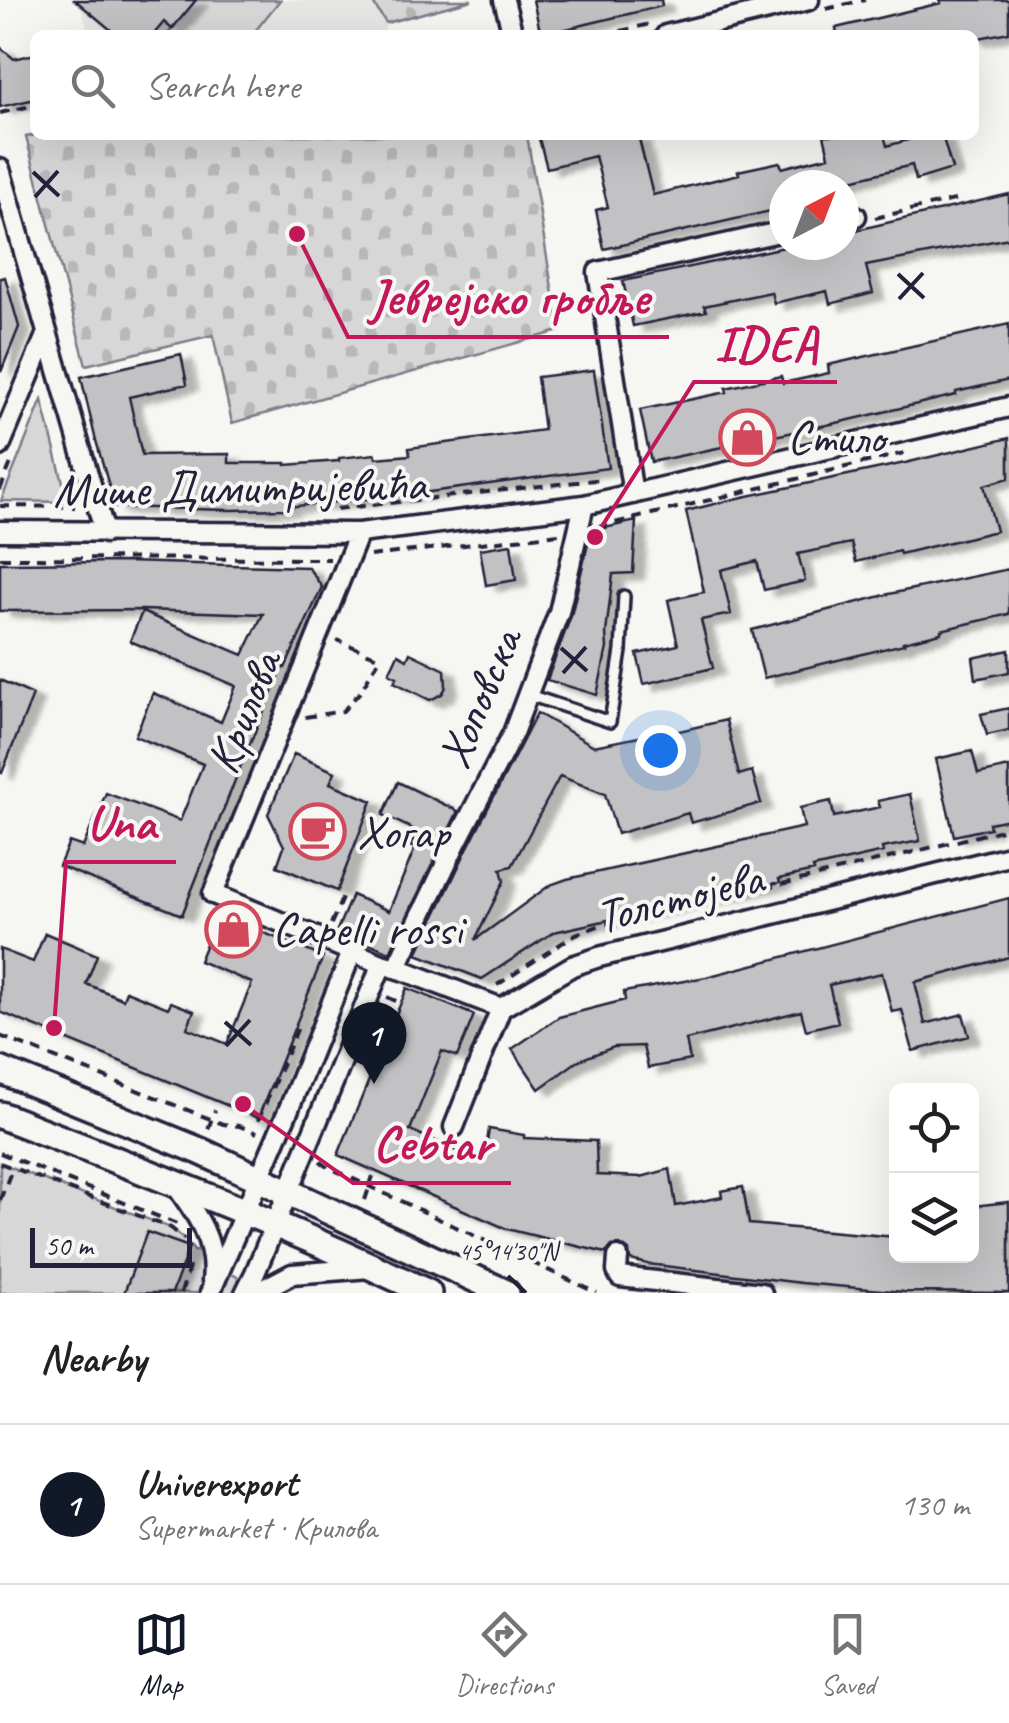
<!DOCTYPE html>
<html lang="en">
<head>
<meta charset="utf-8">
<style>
	:root { --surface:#fff; --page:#f6f6f6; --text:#202124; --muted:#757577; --line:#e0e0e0; --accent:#111827 }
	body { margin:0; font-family:Caveat,sans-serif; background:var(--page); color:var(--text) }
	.controls { position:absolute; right:30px; bottom:30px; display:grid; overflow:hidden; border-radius:15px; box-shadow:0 10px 40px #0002 }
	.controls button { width:90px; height:90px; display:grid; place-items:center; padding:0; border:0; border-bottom:2px solid var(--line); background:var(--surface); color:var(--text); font:50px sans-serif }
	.compass { position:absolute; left:769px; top:170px; width:90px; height:90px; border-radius:50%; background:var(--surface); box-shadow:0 10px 40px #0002; rotate:42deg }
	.scale { position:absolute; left:30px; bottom:25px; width:162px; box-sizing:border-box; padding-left:10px; border:5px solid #22223b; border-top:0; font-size:28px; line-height:35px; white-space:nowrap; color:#22223b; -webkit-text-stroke:8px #f6f6f2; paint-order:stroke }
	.you { position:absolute; left:660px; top:750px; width:35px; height:35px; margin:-25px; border:8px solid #fff; border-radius:50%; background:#1a73e8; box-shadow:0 0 0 15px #1a73e833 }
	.badge { display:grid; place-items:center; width:65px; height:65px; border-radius:50%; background:var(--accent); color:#fff; font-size:32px; font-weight:700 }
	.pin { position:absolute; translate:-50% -82px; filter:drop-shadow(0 2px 5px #0008) }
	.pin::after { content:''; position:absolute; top:52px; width:35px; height:30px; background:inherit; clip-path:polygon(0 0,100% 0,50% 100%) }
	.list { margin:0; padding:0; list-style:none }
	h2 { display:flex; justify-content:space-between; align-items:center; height:130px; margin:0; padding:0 40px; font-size:42px }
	h2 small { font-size:32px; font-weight:400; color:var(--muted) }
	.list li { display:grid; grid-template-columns:65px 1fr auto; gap:30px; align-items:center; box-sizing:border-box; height:160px; padding:0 40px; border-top:2px solid var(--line) }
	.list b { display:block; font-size:38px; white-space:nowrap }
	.list p { margin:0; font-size:32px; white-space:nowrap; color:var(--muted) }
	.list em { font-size:32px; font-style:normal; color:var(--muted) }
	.icon { flex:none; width:55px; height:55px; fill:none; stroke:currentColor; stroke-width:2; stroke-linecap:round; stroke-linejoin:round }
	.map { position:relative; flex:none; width:1009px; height:1293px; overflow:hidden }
	.search { position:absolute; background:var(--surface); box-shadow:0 10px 40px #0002; left:30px; right:30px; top:30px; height:110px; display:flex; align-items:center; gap:25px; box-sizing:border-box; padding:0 35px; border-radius:15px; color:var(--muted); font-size:38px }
	.sheet { height:290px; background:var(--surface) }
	nav { display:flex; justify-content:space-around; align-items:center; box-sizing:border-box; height:140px; border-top:2px solid var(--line); background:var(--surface); font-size:28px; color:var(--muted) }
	nav a { display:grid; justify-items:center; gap:5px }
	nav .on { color:var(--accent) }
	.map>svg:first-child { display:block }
	.built { fill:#e6e6e4 }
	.grass { fill:#d7d7d7; stroke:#7c7c89; stroke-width:2.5 }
	.cemetery { fill:url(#cemetery-stones); stroke:#7c7c89; stroke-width:2.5 }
	.building { fill:#c2c2c4; stroke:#22223b; stroke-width:2.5; filter:url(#shadow) }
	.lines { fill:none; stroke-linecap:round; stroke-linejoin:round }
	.service-casing { stroke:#22223b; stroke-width:16 }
	.minor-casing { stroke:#22223b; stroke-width:25 }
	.secondary-casing { stroke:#22223b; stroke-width:32 }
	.path { stroke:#22223b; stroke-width:4; stroke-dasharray:10 8; stroke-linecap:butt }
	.service { stroke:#f6f6f2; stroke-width:9 }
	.minor { stroke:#f6f6f2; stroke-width:18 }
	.secondary { stroke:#f6f6f2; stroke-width:25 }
	.ticks { fill:none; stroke:#22223b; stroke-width:4 }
	.labels { text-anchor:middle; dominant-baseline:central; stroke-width:8; stroke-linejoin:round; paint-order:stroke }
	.poi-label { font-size:48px; fill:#22223b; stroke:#f6f6f2; text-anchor:start }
	.street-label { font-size:48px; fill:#22223b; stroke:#f6f6f2 }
	.ticks-label { font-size:25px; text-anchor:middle; fill:#22223b; stroke:#f6f6f2; stroke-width:8; stroke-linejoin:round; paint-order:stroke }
	.leader { fill:none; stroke:#c2185b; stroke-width:4 }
	.callout-dot { fill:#c2185b; stroke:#f6f6f2; stroke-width:4 }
	.callout-label { font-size:50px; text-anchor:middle; font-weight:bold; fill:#c2185b; stroke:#f6f6f2; stroke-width:8; stroke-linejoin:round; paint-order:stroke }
</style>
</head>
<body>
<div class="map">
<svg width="1009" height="1293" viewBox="0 0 1009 1293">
	<defs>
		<pattern id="cemetery-stones" width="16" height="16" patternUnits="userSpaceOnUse" patternTransform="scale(2.5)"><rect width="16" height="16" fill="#d7d7d7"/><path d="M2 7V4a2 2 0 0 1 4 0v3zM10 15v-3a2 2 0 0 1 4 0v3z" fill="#b8b8b9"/></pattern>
		<filter id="shadow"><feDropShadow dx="11" dy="6" stdDeviation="2.5" flood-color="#0004"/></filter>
	</defs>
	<rect width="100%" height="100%" fill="#f6f6f2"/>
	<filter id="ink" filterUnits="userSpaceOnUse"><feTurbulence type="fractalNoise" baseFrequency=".01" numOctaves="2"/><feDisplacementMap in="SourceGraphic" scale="20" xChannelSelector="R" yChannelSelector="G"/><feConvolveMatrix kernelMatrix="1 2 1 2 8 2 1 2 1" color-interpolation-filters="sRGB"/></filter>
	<g filter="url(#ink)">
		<!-- built -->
		<path class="built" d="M70,0H371L386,23L384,35H89L81,7Z"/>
		<!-- grass -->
		<path class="grass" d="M195,0H280L252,35H167Z
			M42,400L68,502L1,501Z
			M0,1163L171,1228L187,1241L194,1251L204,1252L220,1269L251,1283L245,1293H0Z"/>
		<!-- cemetery -->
		<path class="cemetery" d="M371,0H472L386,23Z
			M35,135H527L559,331L232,423L213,335L86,365L26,137Z"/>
		<!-- building -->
		<path class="building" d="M75,0H196L172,29L164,22L153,35H117Z
			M533,0H661L662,6L541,35Z
			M940,0H1009V32L974,39V35H837L836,28L941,3Z
			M0,47L14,59L35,54V99L0,107Z
			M538,135H638L653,195L739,174L738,171L780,162L782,168L829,156L824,135H884L887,146L925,135H942L952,169L916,180L912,165L831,185H784V208L604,249L596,210L608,207L595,156L547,168Z
			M1009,194V238L866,266L873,293L830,304L827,291L774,303L771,292L704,306L706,311L633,326L623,281L794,245H844V233Z
			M5,277L19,327L1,372L0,278Z
			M1009,324V380L956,392V395L841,422L651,462L640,410L727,392L726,388L781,376L783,383L829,373L828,365Z
			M181,354L187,384L129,397L142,455L229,454V463H286V465L339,461V458L375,454L376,458L410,455L409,448L544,430L537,377L594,370L608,468L415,494L286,507L287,509L230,510L115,507L95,437L81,377Z
			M1009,438V478L984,485L996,531L900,554L899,551L856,562L851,543L798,554L805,581L764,590L757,561L721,570L731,614L701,620L713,668L644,684L637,654L678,645L668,600L704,592L686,511L743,497L905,463Z
			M636,521L633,573L613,574L606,633L607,648L597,695L547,680L571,616L591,531Z
			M511,544L516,580L486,585L480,549Z
			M125,562L308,567L322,587L285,668L283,667L245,755L182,915L59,866L69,842L83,847L106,793L180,821L203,764L135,736L153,693L221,722L236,686L130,641L142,612L243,655L263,614L143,610L0,611V563Z
			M1009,569V614L941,630V633L903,642L904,644L764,678L752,630L889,594Z
			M1009,650V672L976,679L973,658Z
			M410,653L445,670L446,687L442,694L430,700L394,682L397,677L389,673L398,654L407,659Z
			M0,680L33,695L2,773L0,772Z
			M1009,708V730L987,735L981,714Z
			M537,713L594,746L644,736L645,739L726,720L739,775L752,771L761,803L691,823L688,813L617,834L605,794L560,776L512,866L501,869L504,881L475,940L550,885L567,879L804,827L800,808L831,801L834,817L880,807L878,801L910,794L920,841L882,848L883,852L813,868L814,871L779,879L780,882L554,932L482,979L417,954L467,849Z
			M972,751L978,774L1009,767V819L989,823L990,828L954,836L936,759Z
			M294,754L335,772L330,783L372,801L337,891L277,866L284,846L268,814Z
			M398,782L458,811L390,952L337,930L352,895L389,911L415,848L410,846L417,831L383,815Z
			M1009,898V957L915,982L925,1024L963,1014L969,1036L913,1051L902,1010L892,1012L882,973L829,985L838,1022L806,1030L801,1011L686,1040L690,1060L648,1068L643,1046L614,1047L579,1060L539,1089L512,1049L559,1017L625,1000L624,992L706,977Z
			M218,914L323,957L258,1118L0,1012V949L33,962L45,933L97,955L86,984L123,999L126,991L168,1008L171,1002L194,1011L187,1028L227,1044L252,983L199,961Z
			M407,988L474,1015L457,1057L442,1051L410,1130L484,1163L489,1129L524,1135V1138L596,1141L597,1175L641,1177L670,1169L676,1206L722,1197L721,1191L743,1187L749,1224L896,1237V1256H972V1206L1009,1202V1293L904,1292L801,1283L648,1264L630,1260L629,1251L620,1245L612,1246L606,1253L507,1229L338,1155Z
			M147,1232L189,1247L172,1293H124Z"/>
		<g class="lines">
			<defs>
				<path id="service" d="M529,695L610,722L621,651L624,596"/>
				<path id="minor" d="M504,0L513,35
					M666,35L809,0
					M0,169L105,533
					M844,218L856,216
					M0,446L47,333
					M633,494L598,272L784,231
					M0,531L359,533L584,505L1009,407
					M359,533L213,894L382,964L405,971L501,1008
					M396,968L456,843L513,733L559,612L584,505
					M454,1127L501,1008L572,966L599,957L1009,856
					M174,1183C196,1213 217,1242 212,1281
					M618,1257L617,1271L620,1277L762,1293
					M210,1293L288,1111L352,952
					M245,1293L255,1273L382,964
					M256,1293L292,1274L370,1268"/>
				<path id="secondary" d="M0,1070L200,1151L506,1293
					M0,1115C144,1171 289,1226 428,1293"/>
			</defs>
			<!-- service casing -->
			<use href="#service" class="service-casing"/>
			<!-- minor casing -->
			<use href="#minor" class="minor-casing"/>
			<!-- secondary casing -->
			<use href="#secondary" class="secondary-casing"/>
			<!-- path -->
			<path class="path" d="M826,9L865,0
				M603,35L650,24
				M0,113L35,105
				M875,218L959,199
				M0,490L11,463
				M0,506L75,507
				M319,511L603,479
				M598,527L904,453
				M370,556L559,534
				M0,558L330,559
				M305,717L343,711L360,692L380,658L337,640
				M331,924L343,896
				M497,985L576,934L601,925L817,876L1009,828
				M387,997L398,1002
				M0,1036L223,1124L239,1126L257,1133
				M258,1121L299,1025
				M208,1129L215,1110
				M0,1153L177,1224
				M320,1161L328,1167L597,1293
				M0,1163L171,1228L184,1239
				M0,1200L12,1169
				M365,1200L373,1176
				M181,1293L191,1261"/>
			<!-- service -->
			<use href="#service" class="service"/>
			<!-- minor -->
			<use href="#minor" class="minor"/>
			<!-- secondary -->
			<use href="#secondary" class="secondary"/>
		</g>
	</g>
	<!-- ticks -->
	<path class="ticks" d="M33,172L59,196M35,197L58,171M898,274L924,298M899,299L923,273M561,648L587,671M563,673L586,647M225,1022L251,1045M226,1046L250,1020M508,1276L526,1293"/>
	<!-- icons -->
	<defs>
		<symbol id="shop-ring" viewBox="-11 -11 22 22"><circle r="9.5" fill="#f6f6f2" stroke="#d1495b" stroke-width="1.5"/><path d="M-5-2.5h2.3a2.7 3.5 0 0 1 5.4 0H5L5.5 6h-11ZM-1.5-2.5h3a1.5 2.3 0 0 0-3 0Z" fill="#d1495b"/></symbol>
		<symbol id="cafe-ring" viewBox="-11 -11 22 22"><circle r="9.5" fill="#f6f6f2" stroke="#d1495b" stroke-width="1.5"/><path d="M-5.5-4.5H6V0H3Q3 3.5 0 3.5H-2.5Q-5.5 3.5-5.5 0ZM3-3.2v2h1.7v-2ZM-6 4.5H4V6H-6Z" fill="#d1495b"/></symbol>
	</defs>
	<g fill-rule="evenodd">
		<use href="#shop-ring" x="716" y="406" width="63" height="63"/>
		<use href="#cafe-ring" x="286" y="800" width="63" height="63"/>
		<use href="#shop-ring" x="202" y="898" width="63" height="63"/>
	</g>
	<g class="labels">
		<!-- poi labels -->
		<g class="poi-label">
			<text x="787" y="437">Стило</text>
			<text x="357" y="832">Хогар</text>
			<text x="272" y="929">Capelli rossi</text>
		</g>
		<!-- street labels -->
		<g class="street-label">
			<text transform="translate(240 487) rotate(-1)">Мише Димитријевића</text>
			<text transform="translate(479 698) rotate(-67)">Хоповска</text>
			<text transform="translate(243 712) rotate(-68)">Крилова</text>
			<text transform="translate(679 897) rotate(-14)">Толстојева</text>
		</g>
	</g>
	<g class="ticks-label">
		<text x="508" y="1260">45°14'30"N</text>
	</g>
	<!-- callouts -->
	<path class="leader" d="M297 234L348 337H669M595 537L694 382H837M54 1028L66 862H176M243 1104L353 1183H511"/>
	<g class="callout-dot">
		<circle cx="297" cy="234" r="10"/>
		<circle cx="595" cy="537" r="10"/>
		<circle cx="54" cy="1028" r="10"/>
		<circle cx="243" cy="1104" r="10"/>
	</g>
	<g class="callout-label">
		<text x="509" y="314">Јеврејско гробље</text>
		<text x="766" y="360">IDEA</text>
		<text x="121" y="839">Una</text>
		<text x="432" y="1160">Cebtar</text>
	</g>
</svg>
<div class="controls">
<button><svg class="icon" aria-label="locate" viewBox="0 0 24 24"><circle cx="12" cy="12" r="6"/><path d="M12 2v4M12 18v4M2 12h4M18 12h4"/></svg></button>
<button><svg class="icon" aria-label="layers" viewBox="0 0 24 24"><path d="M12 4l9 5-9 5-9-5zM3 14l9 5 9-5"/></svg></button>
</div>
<svg class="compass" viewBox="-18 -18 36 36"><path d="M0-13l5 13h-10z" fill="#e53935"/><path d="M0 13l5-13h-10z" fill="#757577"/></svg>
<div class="scale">50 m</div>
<div class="you"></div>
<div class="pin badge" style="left:374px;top:1084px">1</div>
<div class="search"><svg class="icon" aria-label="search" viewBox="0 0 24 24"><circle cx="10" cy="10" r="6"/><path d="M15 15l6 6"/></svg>Search here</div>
</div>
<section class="sheet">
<h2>Nearby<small></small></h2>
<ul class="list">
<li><span class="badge">1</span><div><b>Univerexport</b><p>Supermarket · Крилова</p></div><em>130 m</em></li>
</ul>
</section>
<nav>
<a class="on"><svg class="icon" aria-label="map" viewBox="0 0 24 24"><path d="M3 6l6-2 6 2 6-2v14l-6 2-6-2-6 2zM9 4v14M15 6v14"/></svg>Map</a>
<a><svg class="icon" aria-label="directions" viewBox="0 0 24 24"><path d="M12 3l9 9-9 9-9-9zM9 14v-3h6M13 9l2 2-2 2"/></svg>Directions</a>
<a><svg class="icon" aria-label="saved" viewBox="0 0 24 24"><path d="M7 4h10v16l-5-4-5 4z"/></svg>Saved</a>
</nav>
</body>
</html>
